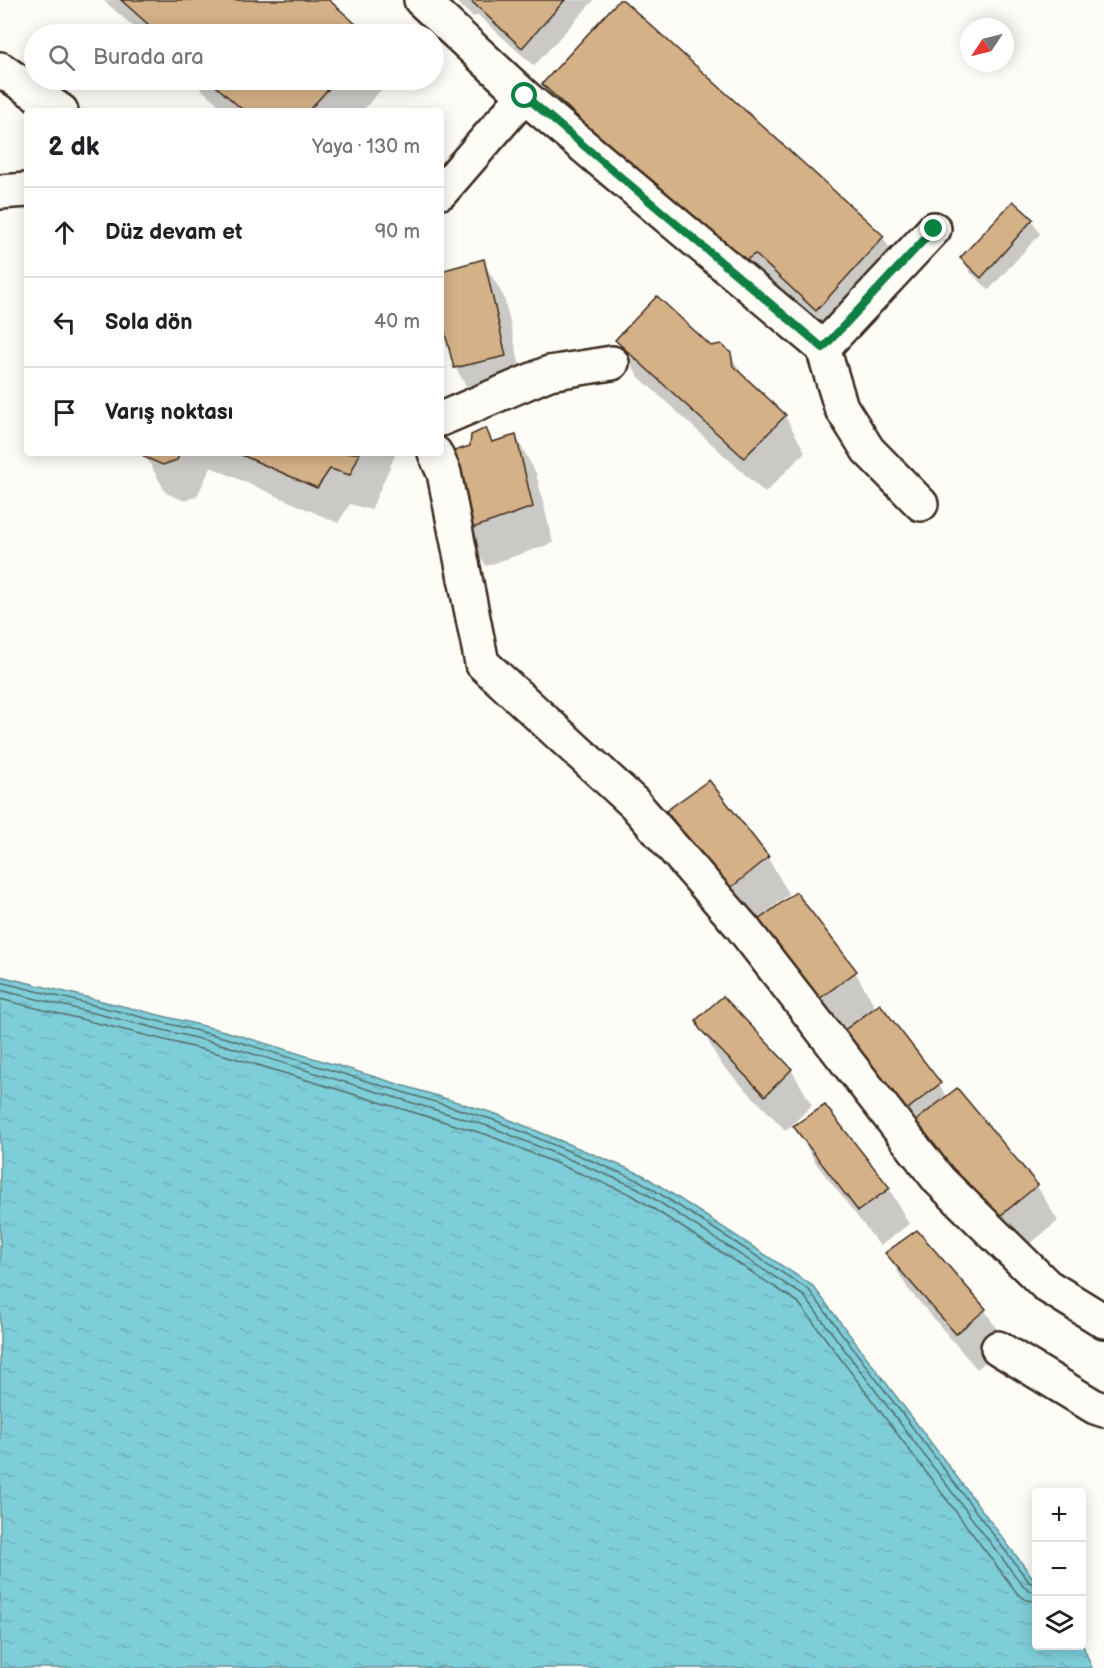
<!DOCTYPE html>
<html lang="tr">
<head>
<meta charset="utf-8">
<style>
	:root { --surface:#fff; --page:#f6f6f6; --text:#202124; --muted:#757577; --line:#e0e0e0 }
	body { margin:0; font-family:"Balsamiq Sans",sans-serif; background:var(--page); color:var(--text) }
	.controls { position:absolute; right:18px; bottom:18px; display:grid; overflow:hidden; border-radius:6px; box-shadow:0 3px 15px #0003 }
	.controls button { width:54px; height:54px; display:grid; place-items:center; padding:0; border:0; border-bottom:2px solid var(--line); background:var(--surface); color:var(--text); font:30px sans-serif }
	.compass { position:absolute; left:960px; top:18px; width:54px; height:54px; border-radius:50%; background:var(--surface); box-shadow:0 3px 15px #0003; rotate:235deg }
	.stop { position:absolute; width:18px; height:18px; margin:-14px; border:4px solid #0b8043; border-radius:50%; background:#fff }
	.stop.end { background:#0b8043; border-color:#fff; box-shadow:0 2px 6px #0008 }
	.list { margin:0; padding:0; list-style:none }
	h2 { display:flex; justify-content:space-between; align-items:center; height:78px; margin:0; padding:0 24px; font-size:26px }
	h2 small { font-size:20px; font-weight:400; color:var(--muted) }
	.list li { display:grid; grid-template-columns:39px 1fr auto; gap:18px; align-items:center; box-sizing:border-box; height:90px; padding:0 24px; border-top:2px solid var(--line) }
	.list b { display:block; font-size:22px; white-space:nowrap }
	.list em { font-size:20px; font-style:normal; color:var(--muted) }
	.icon { flex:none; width:33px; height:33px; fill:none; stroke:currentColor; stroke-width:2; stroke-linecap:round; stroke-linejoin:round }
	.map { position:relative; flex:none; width:1104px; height:1668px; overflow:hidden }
	.search { position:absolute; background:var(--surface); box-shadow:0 3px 15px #0003; left:24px; top:24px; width:420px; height:66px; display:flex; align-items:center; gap:15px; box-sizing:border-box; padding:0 21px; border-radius:33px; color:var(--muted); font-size:22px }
	.panel { position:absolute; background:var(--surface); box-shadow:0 3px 15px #0003; left:24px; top:108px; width:420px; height:348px; border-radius:6px }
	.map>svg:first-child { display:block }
	.water { fill:url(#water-ripples); stroke:#638c8f; stroke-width:1.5 }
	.shadow { fill:#0003 }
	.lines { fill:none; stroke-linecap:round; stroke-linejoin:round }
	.shore { stroke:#566c69; stroke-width:1.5 }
	.building { fill:#d5b187; stroke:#3b2a1e; stroke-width:1.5 }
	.minor-casing { stroke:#3b2a1e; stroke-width:38 }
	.minor { stroke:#fdfcf7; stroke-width:33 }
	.route { stroke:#0b8043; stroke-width:8 }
</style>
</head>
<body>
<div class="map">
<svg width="1104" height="1668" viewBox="0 0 1104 1668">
	<defs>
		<pattern id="water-ripples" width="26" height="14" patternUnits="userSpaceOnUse" patternTransform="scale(1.5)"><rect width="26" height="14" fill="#7eceda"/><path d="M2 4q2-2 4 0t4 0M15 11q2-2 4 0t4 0" fill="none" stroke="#6eb1bb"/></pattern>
	</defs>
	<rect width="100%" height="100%" fill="#fdfcf7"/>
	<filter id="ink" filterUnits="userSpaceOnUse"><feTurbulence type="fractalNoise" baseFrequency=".0167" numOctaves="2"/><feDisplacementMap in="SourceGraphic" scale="12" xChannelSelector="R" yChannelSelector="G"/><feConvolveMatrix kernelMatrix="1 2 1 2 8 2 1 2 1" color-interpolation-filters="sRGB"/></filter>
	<g filter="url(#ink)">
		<!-- water -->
		<path class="water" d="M0,976L228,1032L496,1114L643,1175L813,1286L1036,1582V1646H1082V1643L1092,1668H0Z"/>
		<!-- shadow -->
		<path class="shadow" d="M103,0H327L364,34H142Z
			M454,0H594L534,66L478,15L473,17Z
			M191,80H390L362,111H226Z
			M544,85L883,237L904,273L837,345L564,120Z
			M1013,203L1032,220L1040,234L989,290L970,272L962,259Z
			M483,261L504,297L526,392L476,403L455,367L441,312V272Z
			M617,340L711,347L730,354L745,379L785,416L805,452L765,493L638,376Z
			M485,430L493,443L516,437L536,473L553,543L486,566L465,530L472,447Z
			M144,453H396L371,510L350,504L338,523L211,467L197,496L185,501L166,493Z
			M709,782L768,858L789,894L759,918L760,920L855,972L876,1008L939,1084L947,1098L1037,1186L1058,1221L1016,1255L689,847L668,812Z
			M700,1027L791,1069L812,1105L786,1131L721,1064Z
			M795,1126L889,1188L909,1224L880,1246L815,1162Z
			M887,1253L985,1310L1006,1345L977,1369L908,1289Z"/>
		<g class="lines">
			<!-- shore -->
			<path class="shore" d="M0,982L226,1038L494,1120L640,1181L809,1290L1029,1582L1036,1585
				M0,990L224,1045L491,1127L636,1187L804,1296L1023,1586L1029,1591L1036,1592
				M0,999L221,1054L488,1135L632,1195L798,1302L1017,1593L1026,1600L1036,1601"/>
		</g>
		<!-- building -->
		<path class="building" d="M121,0H329L367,34H159Z
			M470,0H565L522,48Z
			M619,0H623L884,236L816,311L755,254L736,267L708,236L542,84Z
			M209,80H337L308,111H244Z
			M1013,201L1033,219L981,278L960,258Z
			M484,259L506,356L454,368L441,318V271Z
			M657,296L711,346L721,344L731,353L733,366L786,415L744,458L615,340Z
			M486,428L492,442L516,435L533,507L464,531L445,454L470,446L471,435Z
			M143,453H180L177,460L163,465L144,457Z
			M237,453H360L350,475L330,469L317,488Z
			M709,780L769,857L728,890L666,811Z
			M796,892L857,971L815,1002L754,923Z
			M723,996L792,1069L765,1096L699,1028L696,1020Z
			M880,1004L941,1083L900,1115L839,1034Z
			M957,1088L1038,1185L995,1220L916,1127L918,1119Z
			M825,1105L890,1188L858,1211L793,1126Z
			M917,1230L986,1309L956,1334L885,1253Z"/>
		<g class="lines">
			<defs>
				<path id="minor" d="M421,0L524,96L823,348L841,407L868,450L921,504
					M0,69L61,111
					M0,192L27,190
					M441,192L524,96
					M823,348L934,229
					M441,419L549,373L612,363
					M435,453L444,473L482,663L634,803L742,927L939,1180L1047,1286L1104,1321
					M998,1348L1095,1407L1104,1410"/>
			</defs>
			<!-- minor casing -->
			<use href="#minor" class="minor-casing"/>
			<!-- minor -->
			<use href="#minor" class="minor"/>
		</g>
	</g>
	<g class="lines" filter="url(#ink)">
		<!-- route -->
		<path class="route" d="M525,96L823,348L934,229"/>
	</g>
</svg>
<div class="controls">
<button>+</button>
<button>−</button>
<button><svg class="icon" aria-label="layers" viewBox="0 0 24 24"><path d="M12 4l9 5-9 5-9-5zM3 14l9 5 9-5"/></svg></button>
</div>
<svg class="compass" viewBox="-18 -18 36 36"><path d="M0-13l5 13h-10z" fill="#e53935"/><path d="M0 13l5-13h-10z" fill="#757577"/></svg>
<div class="stop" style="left:525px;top:96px"></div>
<div class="stop end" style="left:934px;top:229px"></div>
<div class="search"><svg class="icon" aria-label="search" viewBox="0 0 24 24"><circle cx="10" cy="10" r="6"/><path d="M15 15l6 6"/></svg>Burada ara</div>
<section class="panel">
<h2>2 dk<small>Yaya · 130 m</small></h2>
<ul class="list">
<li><svg class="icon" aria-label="ahead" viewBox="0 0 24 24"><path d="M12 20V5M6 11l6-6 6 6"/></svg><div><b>Düz devam et</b></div><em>90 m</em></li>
<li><svg class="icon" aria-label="left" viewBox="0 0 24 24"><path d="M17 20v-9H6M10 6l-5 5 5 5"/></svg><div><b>Sola dön</b></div><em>40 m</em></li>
<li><svg class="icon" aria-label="arrive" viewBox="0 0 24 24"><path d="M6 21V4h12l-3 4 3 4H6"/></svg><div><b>Varış noktası</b></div></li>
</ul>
</section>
</div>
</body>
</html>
